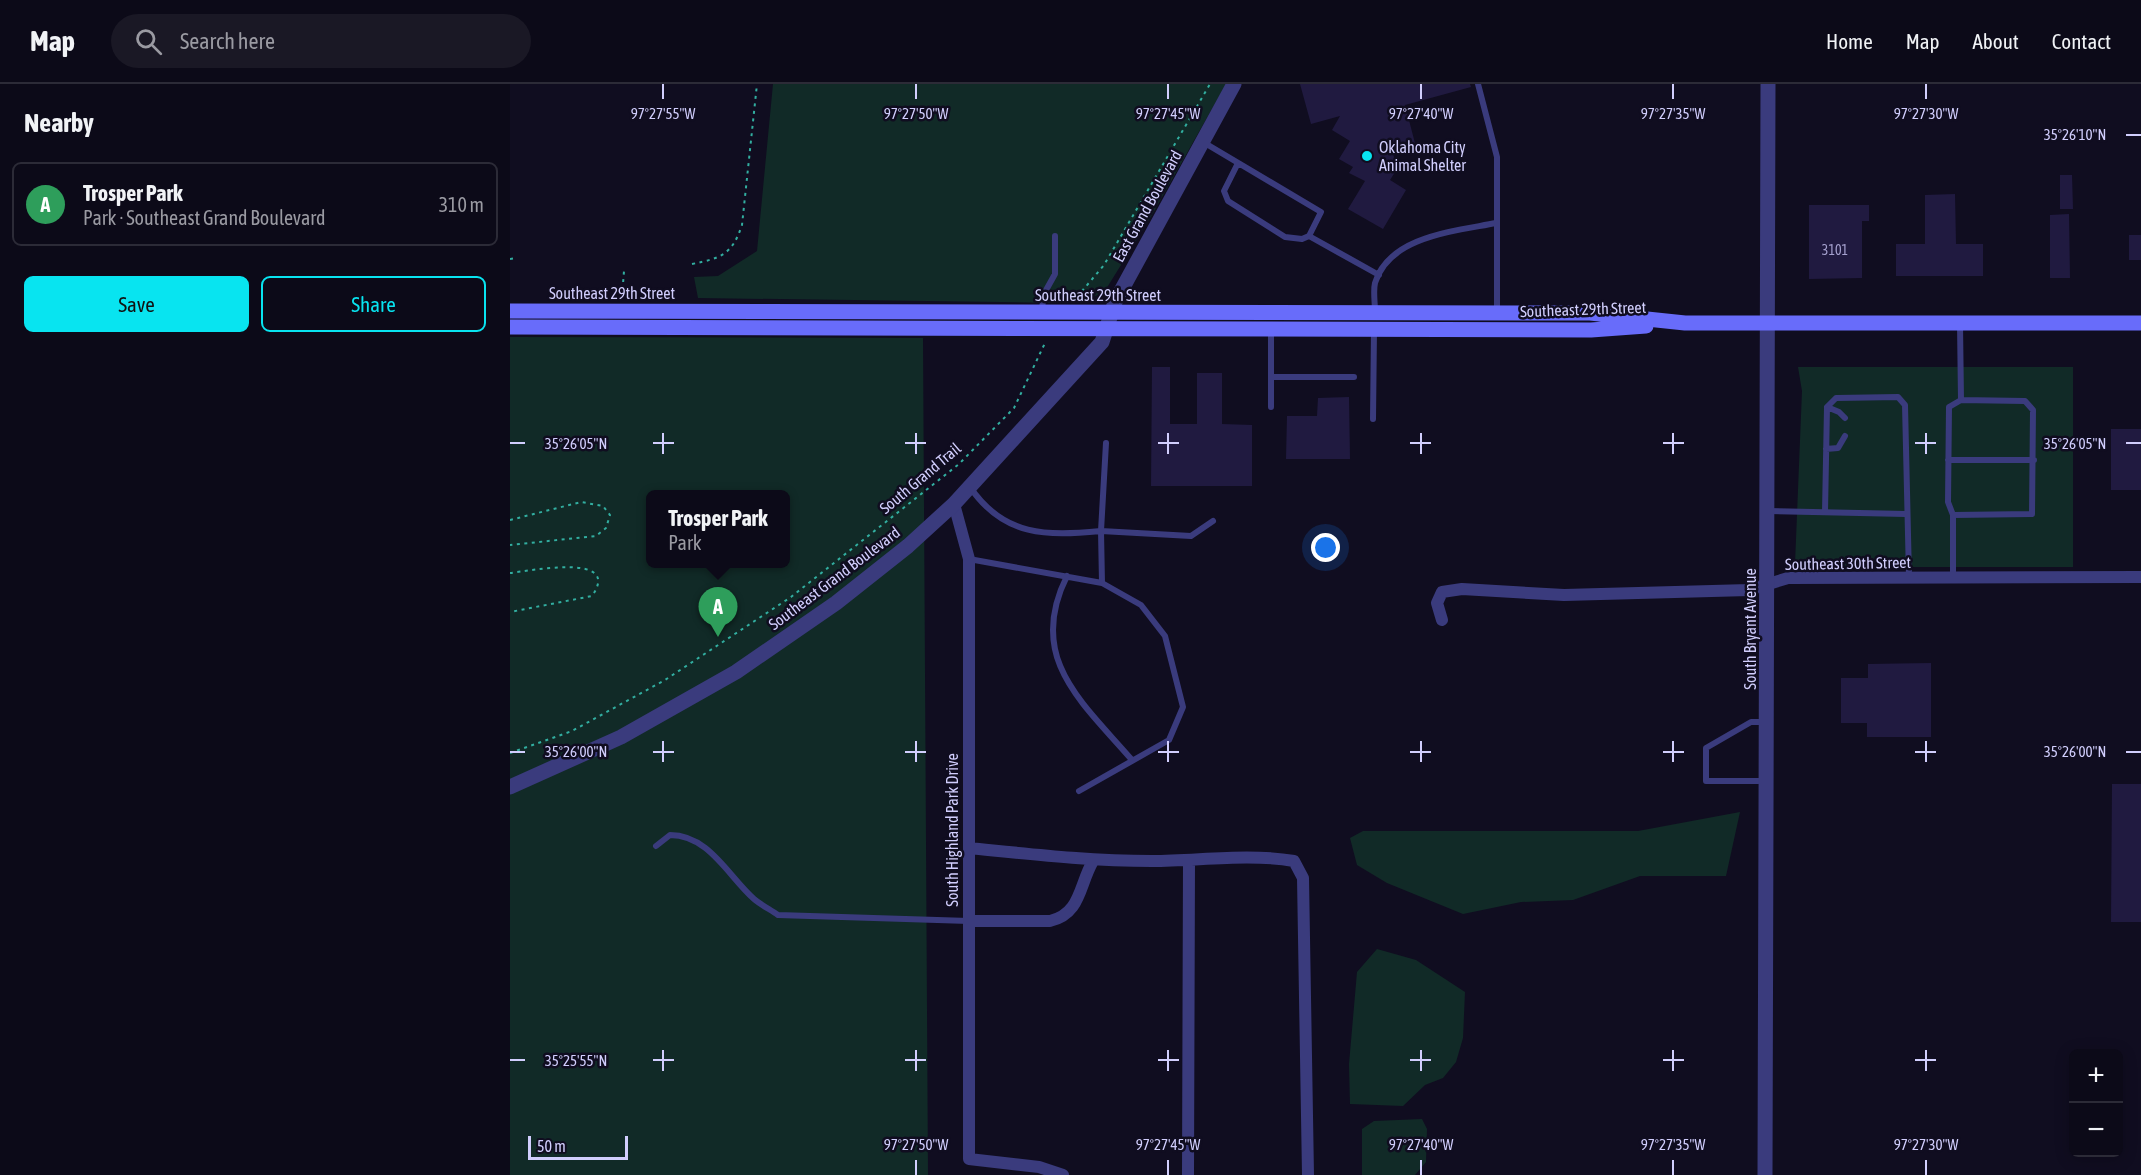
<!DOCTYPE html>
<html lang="en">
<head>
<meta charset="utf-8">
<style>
	:root { --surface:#0c0a18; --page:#1a1825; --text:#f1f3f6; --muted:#9a9aa2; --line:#2c2b37; --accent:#08e4f0 }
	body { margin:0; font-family:"Asap Condensed",sans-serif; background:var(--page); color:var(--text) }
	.controls { position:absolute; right:18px; bottom:18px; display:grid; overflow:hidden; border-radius:9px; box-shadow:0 3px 15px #0003 }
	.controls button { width:54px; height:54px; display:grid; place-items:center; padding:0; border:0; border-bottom:2px solid var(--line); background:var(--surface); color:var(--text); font:30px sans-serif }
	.scale { position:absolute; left:18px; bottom:15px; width:100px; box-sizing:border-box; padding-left:6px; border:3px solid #d1cefd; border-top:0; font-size:16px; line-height:21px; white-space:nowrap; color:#d1cefd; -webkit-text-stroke:4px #100d20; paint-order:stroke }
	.you { position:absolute; left:816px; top:464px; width:21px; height:21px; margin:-15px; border:4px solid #fff; border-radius:50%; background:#1a73e8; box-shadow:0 0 0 9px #1a73e833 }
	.badge { display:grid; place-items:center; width:39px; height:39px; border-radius:50%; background:var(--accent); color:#fff; font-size:20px; font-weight:700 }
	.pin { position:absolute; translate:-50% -50px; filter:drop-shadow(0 2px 3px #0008) }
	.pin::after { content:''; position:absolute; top:32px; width:21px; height:18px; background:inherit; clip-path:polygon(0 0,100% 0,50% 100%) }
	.popup { position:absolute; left:136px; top:406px; width:144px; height:78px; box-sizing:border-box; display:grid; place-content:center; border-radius:9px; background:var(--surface); filter:drop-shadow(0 2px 4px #0005); font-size:20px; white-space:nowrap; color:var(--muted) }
	.popup b { font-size:22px; color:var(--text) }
	.popup::after { content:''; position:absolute; left:50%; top:100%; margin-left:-12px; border:12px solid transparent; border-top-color:var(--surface) }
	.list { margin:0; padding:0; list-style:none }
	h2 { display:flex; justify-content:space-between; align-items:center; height:78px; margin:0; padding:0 24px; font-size:26px }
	h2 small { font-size:20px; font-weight:400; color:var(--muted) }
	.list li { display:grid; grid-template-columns:39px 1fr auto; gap:18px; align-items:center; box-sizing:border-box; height:84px; margin:0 12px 12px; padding:0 12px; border:2px solid var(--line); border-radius:9px }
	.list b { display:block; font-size:22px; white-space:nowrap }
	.list p { margin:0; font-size:20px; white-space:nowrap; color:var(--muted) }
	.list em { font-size:20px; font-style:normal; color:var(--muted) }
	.actions { display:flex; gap:12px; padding:18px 24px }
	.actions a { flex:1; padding:14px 0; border:2px solid var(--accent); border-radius:9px; text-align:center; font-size:21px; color:var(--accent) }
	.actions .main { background:var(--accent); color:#111 }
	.icon { flex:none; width:33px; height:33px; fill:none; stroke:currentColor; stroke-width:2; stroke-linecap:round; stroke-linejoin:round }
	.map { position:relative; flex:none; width:1631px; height:1091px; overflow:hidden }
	header { display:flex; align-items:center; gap:36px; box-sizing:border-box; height:84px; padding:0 30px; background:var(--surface); border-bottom:2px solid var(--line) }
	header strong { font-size:28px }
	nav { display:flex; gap:33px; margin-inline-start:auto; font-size:21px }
	.search { width:420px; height:54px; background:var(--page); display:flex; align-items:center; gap:15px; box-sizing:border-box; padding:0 21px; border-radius:33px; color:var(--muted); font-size:22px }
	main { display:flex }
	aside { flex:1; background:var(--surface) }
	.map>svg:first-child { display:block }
	.green { fill:#112a27; fill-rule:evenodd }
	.building { fill:#201a40 }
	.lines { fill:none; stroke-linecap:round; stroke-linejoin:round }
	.path { stroke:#32aea0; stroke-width:2; stroke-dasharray:3 4.5; stroke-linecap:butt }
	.service { stroke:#3a3b7d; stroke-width:6 }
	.minor { stroke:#3a3b7d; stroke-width:12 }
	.tertiary { stroke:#3a3b7d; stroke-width:15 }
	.secondary { stroke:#686cfa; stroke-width:15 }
	.ticks { fill:none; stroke:#d1cefd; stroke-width:2 }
	.poi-dot { fill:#08e4f0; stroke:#100d20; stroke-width:2 }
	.labels { text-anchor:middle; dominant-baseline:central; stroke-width:5; stroke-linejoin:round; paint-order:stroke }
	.number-label { font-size:14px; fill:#a5a1ce }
	.poi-label { font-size:16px; fill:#d1cefd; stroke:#100d20; text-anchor:start }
	.street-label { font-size:16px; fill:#d1cefd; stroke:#100d20 }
	.ticks-label { font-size:15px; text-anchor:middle; fill:#d1cefd; stroke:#100d20; stroke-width:5; stroke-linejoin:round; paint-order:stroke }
</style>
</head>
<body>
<header>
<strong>Map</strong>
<div class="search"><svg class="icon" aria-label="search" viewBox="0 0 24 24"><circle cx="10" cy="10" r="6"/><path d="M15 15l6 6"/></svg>Search here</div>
<nav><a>Home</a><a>Map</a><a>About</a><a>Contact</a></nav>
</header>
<main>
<aside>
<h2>Nearby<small></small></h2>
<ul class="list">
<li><span class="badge" style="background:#2e9e5b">A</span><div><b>Trosper Park</b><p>Park · Southeast Grand Boulevard</p></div><em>310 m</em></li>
</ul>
<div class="actions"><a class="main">Save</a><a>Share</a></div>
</aside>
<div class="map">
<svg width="1631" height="1091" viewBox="0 0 1631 1091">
	<rect width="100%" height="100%" fill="#100d20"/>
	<!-- green -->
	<path class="green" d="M263,0H716L642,131L593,210L557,219L188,214L184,193L208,192L247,167Z
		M0,253L413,254L418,1091H0ZM140,410H276V480H140Z
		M1288,283H1563V483H1295L1285,480L1292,307Z
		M1230,728L1216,792H1130L1063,816L1011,818L953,830L877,799L847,781L840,754L853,747H1128Z
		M867,865L906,876L955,908L953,954L946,978L933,994L915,1001L893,1022L840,1020L839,980L847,888Z
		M912,1035L917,1045L916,1078L905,1091H852V1045L864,1037Z"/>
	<!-- building -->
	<path class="building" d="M790,0H960L961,3L895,21L906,63L883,69L887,85L880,96L896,106L873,145L838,125L855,97L839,89L843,83L829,75L840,57L822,46L830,32L801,40Z
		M1550,91H1562L1563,125H1550Z
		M1445,110L1446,160H1473V192H1386V160H1415V111Z
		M1299,121H1359V137H1352V194L1299,195Z
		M1559,130L1560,194H1540V131Z
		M1619,151H1631V176H1619Z
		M642,283H660V340H687V289H712V340L742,341V402H641Z
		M839,313L840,375H776L777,332H807L808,314Z
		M1601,345H1631V406H1601Z
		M1421,579V653H1357V639H1331V594H1358V580Z
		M1602,700H1631V838H1601Z"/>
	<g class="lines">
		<!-- path -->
		<path class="path" d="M0,175L7,174
			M182,180C211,174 222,171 232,141L247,0
			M112,213L114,187
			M567,213L594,181L700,0
			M0,436L71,418L93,422L100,431L96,444L86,452L0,461
			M0,489C19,487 113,468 82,512L0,528
			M0,669L62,647L155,596L281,513L449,380L504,324L535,259"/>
		<!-- service -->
		<path class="service" d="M968,0L987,73V229
			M693,58L811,128L799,152L869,191
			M728,79L714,107L718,117L775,153L792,155L799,152
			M865,227C865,219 863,207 865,199C879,152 946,147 986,139
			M531,228L535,208L545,190V152
			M1450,240L1451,316L1515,317L1523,326L1522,430L1443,431L1438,418L1439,323L1451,316
			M761,293H844
			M761,323V246
			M1317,323L1329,328L1335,334
			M863,335L864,246
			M596,359L591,447L681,452L703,437
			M1316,365L1328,364L1335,352
			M1438,376H1524
			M1258,427L1396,430
			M1315,428L1317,323L1326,314L1388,313L1395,321L1399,493
			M459,475L592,499L591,447C537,452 494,453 460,403
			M557,492C516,574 572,618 622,676
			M1443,493V431
			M1256,697H1196V664L1241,638H1257
			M569,707L659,656L673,623L655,552L631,521L592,499
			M146,762L160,751C199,751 218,792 244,815C251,821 261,826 268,831L459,837"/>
		<!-- minor -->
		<path class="minor" d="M444,420L459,475V1075L529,1083L553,1091
			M932,536L927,519L932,508L952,505L1054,511L1239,506L1278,494L1631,493
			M459,764C520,770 580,777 642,777C689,777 737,769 784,777L793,794L798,1091
			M459,837H540C571,830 569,801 583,777
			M678,1091L679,777"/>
		<!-- tertiary -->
		<path class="tertiary" d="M0,703L111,653L226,588L326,519L398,462L444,420L592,258L605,218L724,0
			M1255,1091L1258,0"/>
		<!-- secondary -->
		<path class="secondary" d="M0,227L1080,229L1175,239H1631
			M0,243L1081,246L1136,242"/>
	</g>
	<!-- ticks -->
	<path class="ticks" d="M153,0V15M406,0V15M658,0V15M911,0V15M1163,0V15M1416,0V15M1616,51H1631M153,349V370M406,349V370M658,349V370M911,349V370M1163,349V370M1416,349V370M0,359H15M143,359H164M395,359H416M648,359H669M900,359H921M1153,359H1174M1405,359H1426M1616,359H1631M153,657V678M406,657V678M658,657V678M911,657V678M1163,657V678M1416,657V678M0,668H15M143,668H164M395,668H416M648,668H669M900,668H921M1153,668H1174M1405,668H1426M1616,668H1631M153,966V987M406,966V987M658,966V987M911,966V987M1163,966V987M1416,966V987M0,976H15M143,976H164M395,976H416M648,976H669M900,976H921M1153,976H1174M1405,976H1426M406,1076V1091M658,1076V1091M911,1076V1091M1163,1076V1091M1416,1076V1091"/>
	<!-- markers -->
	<circle class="poi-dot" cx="857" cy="72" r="6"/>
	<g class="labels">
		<!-- number labels -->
		<g class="number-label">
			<text x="1325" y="166">3101</text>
		</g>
		<!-- poi labels -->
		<g class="poi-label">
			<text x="869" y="63">Oklahoma City<tspan x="869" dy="18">Animal Shelter</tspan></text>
		</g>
		<!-- street labels -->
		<g class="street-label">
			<text transform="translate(637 122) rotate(-61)">East Grand Boulevard</text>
			<text x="102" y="209">Southeast 29th Street</text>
			<text x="588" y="211">Southeast 29th Street</text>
			<text transform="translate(1073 225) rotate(-2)">Southeast 29th Street</text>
			<text transform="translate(410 394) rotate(-40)">South Grand Trail</text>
			<text transform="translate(1338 479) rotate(-1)">Southeast 30th Street</text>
			<text transform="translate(324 494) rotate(-37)">Southeast Grand Boulevard</text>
			<text transform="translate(1240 545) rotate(-90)">South Bryant Avenue</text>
			<text transform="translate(442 746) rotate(-90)">South Highland Park Drive</text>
		</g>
	</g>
	<g class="ticks-label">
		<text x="153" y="35">97°27'55"W</text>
		<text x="406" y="35">97°27'50"W</text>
		<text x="658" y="35">97°27'45"W</text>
		<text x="911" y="35">97°27'40"W</text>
		<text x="1163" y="35">97°27'35"W</text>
		<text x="1416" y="35">97°27'30"W</text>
		<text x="1565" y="56">35°26'10"N</text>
		<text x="66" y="365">35°26'05"N</text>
		<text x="1565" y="365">35°26'05"N</text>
		<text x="66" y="673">35°26'00"N</text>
		<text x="1565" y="673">35°26'00"N</text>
		<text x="66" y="982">35°25'55"N</text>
		<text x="406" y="1066">97°27'50"W</text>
		<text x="658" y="1066">97°27'45"W</text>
		<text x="911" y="1066">97°27'40"W</text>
		<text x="1163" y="1066">97°27'35"W</text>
		<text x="1416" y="1066">97°27'30"W</text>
	</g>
</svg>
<div class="controls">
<button>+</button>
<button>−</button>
</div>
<div class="scale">50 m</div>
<div class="you"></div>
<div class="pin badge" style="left:208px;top:553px;background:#2e9e5b">A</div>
<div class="popup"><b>Trosper Park</b>Park</div>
</div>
</main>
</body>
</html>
